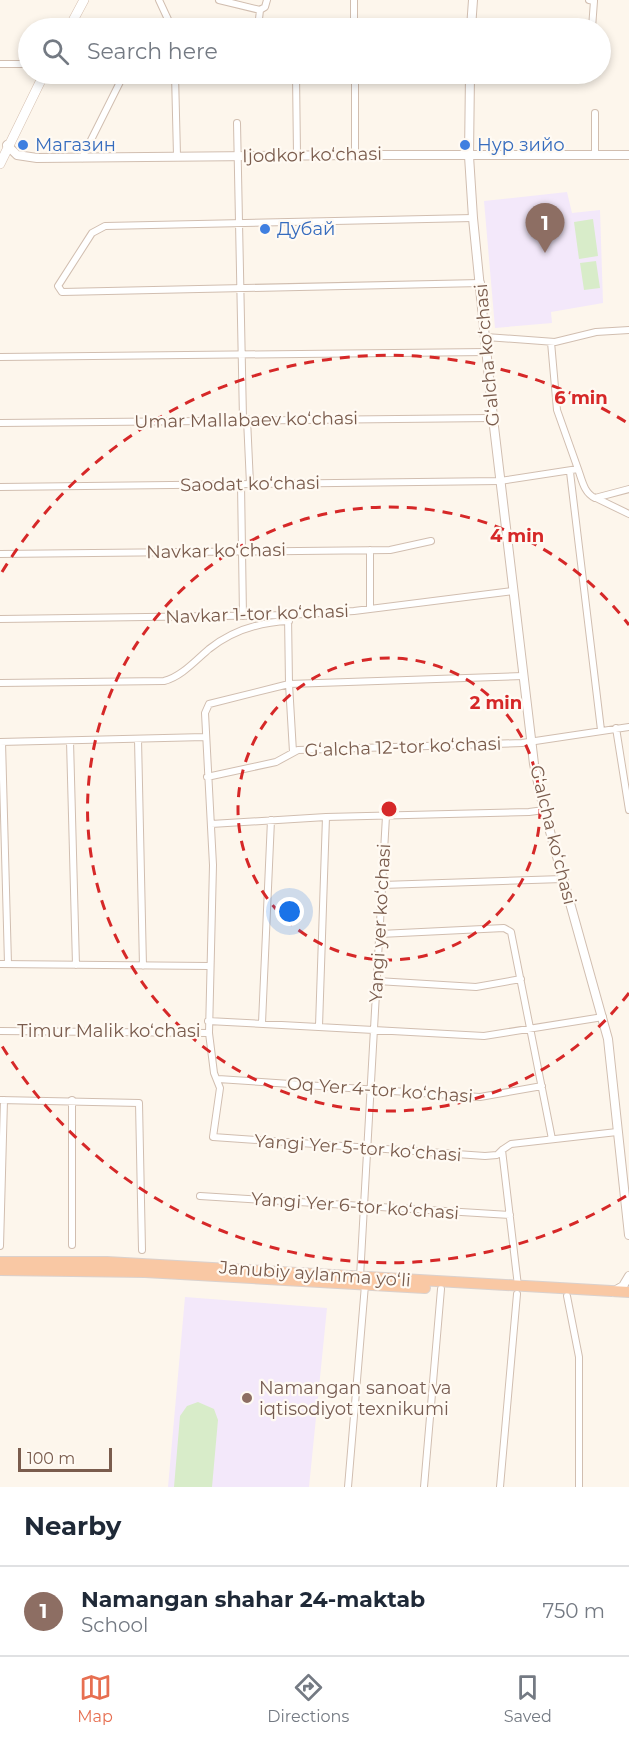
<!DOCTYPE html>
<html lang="en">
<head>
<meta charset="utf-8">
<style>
	:root { --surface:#fff; --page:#f6f6f7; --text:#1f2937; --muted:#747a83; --line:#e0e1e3; --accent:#e76f51 }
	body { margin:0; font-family:Montserrat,sans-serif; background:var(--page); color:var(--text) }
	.scale { position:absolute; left:18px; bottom:15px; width:94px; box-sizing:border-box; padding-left:6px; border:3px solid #7a5c4d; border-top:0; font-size:16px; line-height:21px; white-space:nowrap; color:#7a5c4d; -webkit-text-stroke:4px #fffaf3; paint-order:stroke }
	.you { position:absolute; left:290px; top:912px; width:21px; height:21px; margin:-15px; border:4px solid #fff; border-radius:50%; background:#1a73e8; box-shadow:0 0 0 9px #1a73e833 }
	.badge { display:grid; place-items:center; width:39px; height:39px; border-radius:50%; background:var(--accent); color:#fff; font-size:20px; font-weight:700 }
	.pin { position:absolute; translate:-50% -50px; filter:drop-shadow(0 2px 3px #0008) }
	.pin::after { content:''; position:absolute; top:32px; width:21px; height:18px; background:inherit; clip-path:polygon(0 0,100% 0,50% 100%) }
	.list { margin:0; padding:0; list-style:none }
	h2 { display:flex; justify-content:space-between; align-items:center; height:78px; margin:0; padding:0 24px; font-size:26px }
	h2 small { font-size:20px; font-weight:400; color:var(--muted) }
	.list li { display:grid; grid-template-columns:39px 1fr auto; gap:18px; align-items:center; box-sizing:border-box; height:90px; padding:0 24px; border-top:2px solid var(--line) }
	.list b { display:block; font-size:22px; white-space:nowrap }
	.list p { margin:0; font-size:20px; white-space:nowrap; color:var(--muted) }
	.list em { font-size:20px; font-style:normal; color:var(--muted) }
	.icon { flex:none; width:33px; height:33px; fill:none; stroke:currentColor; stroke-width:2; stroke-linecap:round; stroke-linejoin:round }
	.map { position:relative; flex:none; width:629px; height:1487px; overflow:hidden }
	.search { position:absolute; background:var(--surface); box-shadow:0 3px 9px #0003; left:18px; right:18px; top:18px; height:66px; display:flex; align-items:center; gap:15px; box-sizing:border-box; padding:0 21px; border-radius:33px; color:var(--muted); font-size:22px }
	.sheet { height:168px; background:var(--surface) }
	nav { display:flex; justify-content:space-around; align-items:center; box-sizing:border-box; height:84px; border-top:2px solid var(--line); background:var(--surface); font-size:16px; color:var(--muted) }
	nav a { display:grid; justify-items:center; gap:3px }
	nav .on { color:var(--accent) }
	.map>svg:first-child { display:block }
	.education { fill:#f3e8fa }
	.green { fill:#d8ecc9 }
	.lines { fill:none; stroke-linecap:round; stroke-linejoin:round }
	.minor-casing { stroke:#d1beb0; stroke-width:8 }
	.tertiary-casing { stroke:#d1beb0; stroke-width:10 }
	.secondary-casing { stroke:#d6c0b0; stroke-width:10 }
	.trunk-casing { stroke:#dad1cd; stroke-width:12 }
	.minor { stroke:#fff; stroke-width:6 }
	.tertiary { stroke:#fff; stroke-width:8 }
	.secondary { stroke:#fff; stroke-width:9 }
	.trunk { stroke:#f9c8a4; stroke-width:10 }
	.ring { fill:none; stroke:#d62828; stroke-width:3; stroke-dasharray:10 8 }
	.shop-dot { fill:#3f7fe0; stroke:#fffaf3; stroke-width:2 }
	.education-dot { fill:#8d6e63; stroke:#fffaf3; stroke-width:2 }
	.labels { text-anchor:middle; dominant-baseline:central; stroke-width:4.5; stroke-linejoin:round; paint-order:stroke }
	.shop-label { font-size:18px; fill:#366cbe; stroke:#fffaf3; text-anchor:start }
	.street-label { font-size:18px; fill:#7a5c4d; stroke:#fffaf3 }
	.education-label { font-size:18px; fill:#785e54; stroke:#fffaf3; text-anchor:start }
	.centre { fill:#d62828; stroke:#fffaf3; stroke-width:3 }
	.ring-label { font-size:18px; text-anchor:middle; font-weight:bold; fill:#d62828; stroke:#fffaf3; stroke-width:4.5; stroke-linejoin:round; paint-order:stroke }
</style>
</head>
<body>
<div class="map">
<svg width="629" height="1487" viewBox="0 0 629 1487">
	<rect width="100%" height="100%" fill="#fdf6ec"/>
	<!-- education -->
	<path class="education" d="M567,192L572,213L600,210L603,303L551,312L552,323L495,328L484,201Z
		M185,1297L327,1308L309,1487H168Z"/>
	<!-- green -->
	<path class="green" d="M593,219L598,256L579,259L574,222Z
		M596,261L600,288L584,290L580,263Z
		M198,1402L214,1409L218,1420L212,1487H174L180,1416L187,1406Z"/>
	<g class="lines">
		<defs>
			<path id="minor" d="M159,0L172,28
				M219,0L260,10L258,28
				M354,0V28
				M589,0L594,1L592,28
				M260,10L265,7L267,0
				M0,64H28
				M175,74L177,156
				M296,74L297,155
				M355,74V155
				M595,113V155
				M237,123L243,419
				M82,158L124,74
				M473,218L105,226L92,233L58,286L62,292L481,283
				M486,337L555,342L596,332L629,330
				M551,342L557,410L578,469
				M0,357L487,352
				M247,419L250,484
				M0,423L493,418
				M570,472L601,730
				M241,484L243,616
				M0,487L500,481L578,469C582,480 584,493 595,498L629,489
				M596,498L629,514
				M370,550V609
				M0,554L390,550L431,541
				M0,619L288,615L354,611L513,591
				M0,683L164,681C181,677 196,660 209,649C232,631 261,622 289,621
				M616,728L629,810
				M138,739L143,966
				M70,741L76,965
				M0,742L205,737
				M2,742L8,964
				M293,752L289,684L523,676
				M207,777L276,762L298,750L522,743L629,727
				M211,824L326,817L529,812L544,810
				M382,885L563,879
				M380,934L504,928L511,932L552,1139
				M0,964L209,966
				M377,981L476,987L521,979
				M208,1021L484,1036L603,1017
				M262,1023L271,820
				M319,1026L326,817
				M0,1031L209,1033L213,865L205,713L209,704L289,684L288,615
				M209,1033L214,1073L220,1088L213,1137L485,1156L497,1155L502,1150
				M218,1079L480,1097L542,1086
				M0,1100L139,1103L142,1250
				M200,1196L510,1215
				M72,1245V1100
				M0,1246L4,1100
				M360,1277L386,816
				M518,1286L502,1150L511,1144L617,1132
				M567,1296L579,1357V1487
				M348,1487L365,1285
				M424,1487L441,1289
				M500,1487L517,1294"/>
			<path id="tertiary" d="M471,28L473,0
				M470,74L469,156L473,218L493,418L534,764L544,810L608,1039L629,1235
				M7,145L17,155L37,158L355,155H629
				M613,1292L623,1286L629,1276"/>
			<path id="secondary" d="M69,28L84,0
				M0,164L44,74"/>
			<path id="trunk" d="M0,1262H107L629,1292
				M0,1270L145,1272L425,1288"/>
		</defs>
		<!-- minor casing -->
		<use href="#minor" class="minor-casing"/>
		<!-- tertiary casing -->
		<use href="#tertiary" class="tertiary-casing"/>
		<!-- secondary casing -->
		<use href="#secondary" class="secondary-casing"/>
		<!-- trunk casing -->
		<use href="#trunk" class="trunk-casing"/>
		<!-- minor -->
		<use href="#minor" class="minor"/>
		<!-- tertiary -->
		<use href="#tertiary" class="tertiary"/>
		<!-- secondary -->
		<use href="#secondary" class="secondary"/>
		<!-- trunk -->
		<use href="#trunk" class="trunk"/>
	</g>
	<!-- distance rings -->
	<g class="ring">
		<circle cx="389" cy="809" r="151"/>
		<path d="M629 993A302 302 0 1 1 629 625"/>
		<path d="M626 1196A454 454 0 0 1 2 1046M2 572A454 454 0 0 1 626 422"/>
	</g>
	<!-- markers -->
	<g class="shop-dot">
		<circle cx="23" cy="145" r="6"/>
		<circle cx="465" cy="145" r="6"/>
		<circle cx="265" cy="229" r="6"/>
	</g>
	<circle class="education-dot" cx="247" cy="1398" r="6"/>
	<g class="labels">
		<!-- shop labels -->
		<g class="shop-label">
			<text x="35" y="145">Магазин</text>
			<text x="477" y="145">Нур зийо</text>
			<text x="277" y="229">Дубай</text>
		</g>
		<!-- street labels -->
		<g class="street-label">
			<text transform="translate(312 155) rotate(-1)">Ijodkor koʻchasi</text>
			<text transform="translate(487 355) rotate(-95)">Gʻalcha koʻchasi</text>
			<text transform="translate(246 420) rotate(-1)">Umar Mallabaev koʻchasi</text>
			<text transform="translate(250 484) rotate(-1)">Saodat koʻchasi</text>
			<text transform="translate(216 551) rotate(-1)">Navkar koʻchasi</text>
			<text transform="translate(257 614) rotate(-2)">Navkar 1-tor koʻchasi</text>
			<text transform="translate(403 747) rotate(-2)">Gʻalcha 12-tor koʻchasi</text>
			<text transform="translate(553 835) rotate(76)">Gʻalcha koʻchasi</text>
			<text transform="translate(380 923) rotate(-87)">Yangi yer koʻchasi</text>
			<text x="109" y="1031">Timur Malik koʻchasi</text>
			<text transform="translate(380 1090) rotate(4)">Oq Yer 4-tor koʻchasi</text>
			<text transform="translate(358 1148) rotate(4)">Yangi Yer 5-tor koʻchasi</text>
			<text transform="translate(355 1206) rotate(4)">Yangi Yer 6-tor koʻchasi</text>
			<text transform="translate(315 1274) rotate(4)">Janubiy aylanma yoʻli</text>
		</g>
		<!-- education labels -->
		<g class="education-label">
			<text x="259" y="1388">Namangan sanoat va<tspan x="259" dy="21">iqtisodiyot texnikumi</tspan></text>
		</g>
	</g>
	<circle cx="389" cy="809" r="9" class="centre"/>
	<g class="ring-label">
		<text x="581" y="404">6 min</text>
		<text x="517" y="542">4 min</text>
		<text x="496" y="709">2 min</text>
	</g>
</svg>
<div class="scale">100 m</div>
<div class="you"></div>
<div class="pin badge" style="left:545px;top:253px;background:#8d6e63">1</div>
<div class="search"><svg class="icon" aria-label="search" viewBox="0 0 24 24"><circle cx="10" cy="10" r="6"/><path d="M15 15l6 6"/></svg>Search here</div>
</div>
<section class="sheet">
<h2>Nearby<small></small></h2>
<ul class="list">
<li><span class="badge" style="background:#8d6e63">1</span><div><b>Namangan shahar 24-maktab</b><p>School</p></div><em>750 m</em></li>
</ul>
</section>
<nav>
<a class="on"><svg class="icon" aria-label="map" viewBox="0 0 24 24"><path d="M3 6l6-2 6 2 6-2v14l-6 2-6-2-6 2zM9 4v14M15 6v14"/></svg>Map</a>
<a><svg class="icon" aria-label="directions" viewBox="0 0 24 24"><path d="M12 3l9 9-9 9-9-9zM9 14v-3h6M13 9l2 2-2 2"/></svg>Directions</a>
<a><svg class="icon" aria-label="saved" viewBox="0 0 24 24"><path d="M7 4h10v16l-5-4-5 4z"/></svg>Saved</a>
</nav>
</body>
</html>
